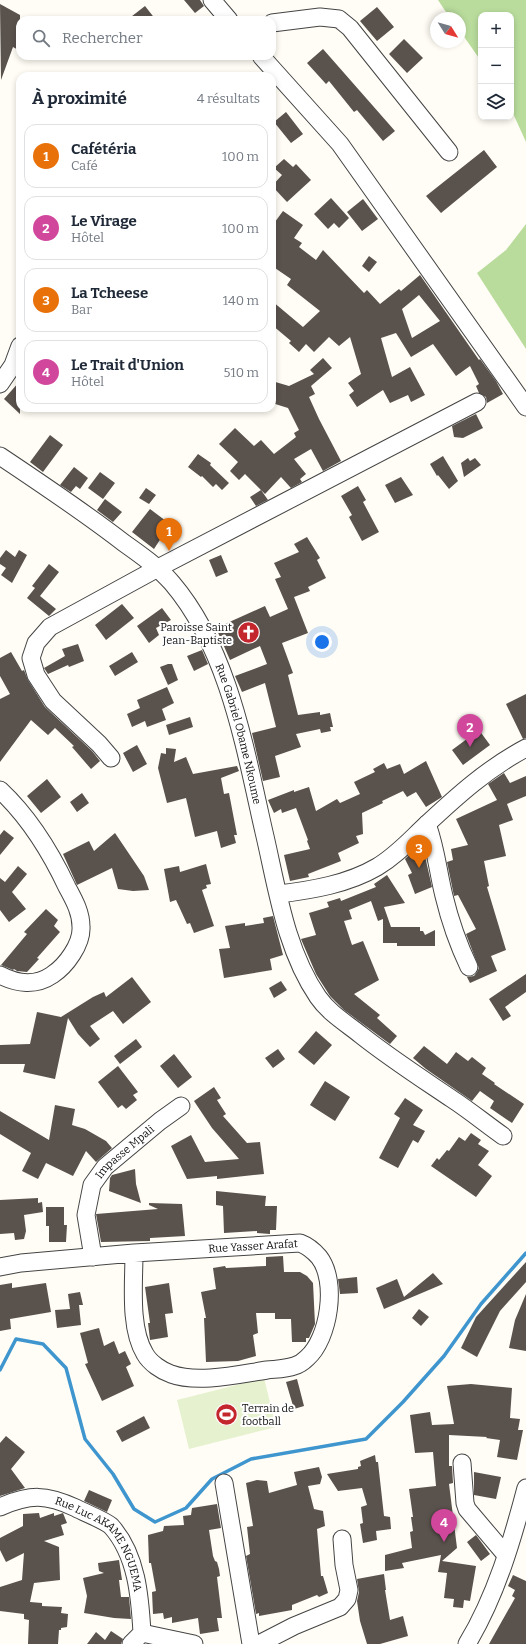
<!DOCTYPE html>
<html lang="fr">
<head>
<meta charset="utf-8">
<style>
	:root { --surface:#fff; --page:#f6f6f7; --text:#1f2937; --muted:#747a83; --line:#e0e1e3; --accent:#7c3aed }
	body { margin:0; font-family:Bitter,serif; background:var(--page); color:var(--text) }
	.controls { position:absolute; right:12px; top:12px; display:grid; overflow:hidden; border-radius:8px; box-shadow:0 2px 6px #0003 }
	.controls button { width:36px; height:36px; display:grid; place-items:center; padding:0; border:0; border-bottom:1px solid var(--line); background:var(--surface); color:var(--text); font:20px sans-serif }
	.compass { position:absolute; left:430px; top:12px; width:36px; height:36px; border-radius:50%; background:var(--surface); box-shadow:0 2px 6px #0003; rotate:127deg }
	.you { position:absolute; left:322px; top:642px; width:14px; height:14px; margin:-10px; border:3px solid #fff; border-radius:50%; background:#1a73e8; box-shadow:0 0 0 6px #1a73e833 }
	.badge { display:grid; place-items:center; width:26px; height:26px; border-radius:50%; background:var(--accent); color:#fff; font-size:13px; font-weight:700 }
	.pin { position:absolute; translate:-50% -33px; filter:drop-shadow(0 1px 2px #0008) }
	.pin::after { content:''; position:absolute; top:21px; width:14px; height:12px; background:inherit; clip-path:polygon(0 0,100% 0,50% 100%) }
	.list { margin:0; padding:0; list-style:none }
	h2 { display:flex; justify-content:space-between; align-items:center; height:52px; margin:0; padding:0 16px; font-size:17px }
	h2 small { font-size:13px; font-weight:400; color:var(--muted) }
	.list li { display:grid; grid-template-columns:26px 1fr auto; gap:12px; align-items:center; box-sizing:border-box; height:64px; margin:0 8px 8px; padding:0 8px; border:1px solid var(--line); border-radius:12px }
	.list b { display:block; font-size:15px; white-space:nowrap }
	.list p { margin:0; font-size:13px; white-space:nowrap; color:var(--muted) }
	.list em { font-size:13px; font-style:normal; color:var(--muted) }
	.icon { flex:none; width:22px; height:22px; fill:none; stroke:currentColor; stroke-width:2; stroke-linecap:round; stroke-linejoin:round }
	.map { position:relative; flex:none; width:526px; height:1644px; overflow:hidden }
	.search { position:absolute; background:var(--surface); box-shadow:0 2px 6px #0003; left:16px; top:16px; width:260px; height:44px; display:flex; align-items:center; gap:10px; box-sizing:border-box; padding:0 14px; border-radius:12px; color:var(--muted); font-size:15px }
	.panel { position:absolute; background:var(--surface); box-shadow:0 2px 6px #0003; left:16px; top:72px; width:260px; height:340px; border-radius:12px }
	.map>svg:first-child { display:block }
	.forest { fill:#b9dc9c }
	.pitch { fill:#e6f2cf }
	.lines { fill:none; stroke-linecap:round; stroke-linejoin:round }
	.stream { stroke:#3f96cf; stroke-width:3.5 }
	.building { fill:#5a524d; fill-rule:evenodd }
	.minor-casing { stroke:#444; stroke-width:19 }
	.minor { stroke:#fff; stroke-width:17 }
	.labels { text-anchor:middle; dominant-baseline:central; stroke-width:4; stroke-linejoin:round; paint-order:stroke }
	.poi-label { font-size:11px; fill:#111; stroke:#fff; text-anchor:end }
	.street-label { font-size:11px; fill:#111; stroke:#fff }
</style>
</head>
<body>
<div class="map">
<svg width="526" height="1644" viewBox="0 0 526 1644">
	<rect width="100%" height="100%" fill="#fffdf5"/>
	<!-- forest -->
	<path class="forest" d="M438,0H526V142L511,109V15H481V61L460,31V18H450Z
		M526,224V349L477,273L506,250Z"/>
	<!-- pitch -->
	<path class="pitch" d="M264,1378L276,1427L189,1449L177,1400Z"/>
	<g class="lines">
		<!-- stream -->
		<path class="stream" d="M0,1370L16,1339L43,1344L66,1368L85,1439L113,1474L134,1509L155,1522L186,1508L212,1479L251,1459L366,1439L403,1402L444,1356L481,1304L526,1253"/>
	</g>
	<!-- building -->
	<path class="building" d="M184,0H200L204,6L195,13Z
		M0,4L20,15V51L13,47L1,80Z
		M145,6L156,20H127Z
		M377,7L394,27L377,41L360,21Z
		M404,39L423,58L407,73L389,54Z
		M323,49L395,131L383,141L357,110L354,112L329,81L326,84L307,63Z
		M286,112L303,134L291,143L274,122Z
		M484,150L497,167L441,213L426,196Z
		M284,159L293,167L296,164L311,180L287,202L272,186L282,175L274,168Z
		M331,198L349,218L339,228L334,223L328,229L314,214Z
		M363,199L378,219L362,231L347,212Z
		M283,211L303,225L294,238L302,243L299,247L316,260L323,250L364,293L367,290L380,304L399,289L401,291L420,275L479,360L480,359L496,381L503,394L487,403L486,397L479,393L476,386L479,384L470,366L456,376L433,344L411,357L396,333L381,338L392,377L410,367L425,395L411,402L408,395L390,403L383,390L357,407L349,395L354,391L348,383L361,374L350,337L339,346L329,337L314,352L306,344L299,352L289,343L291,341L272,325V301L303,327L320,311L287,285L291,279L272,266V226ZM419,295L440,321L412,338L402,309Z
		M369,256L377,262L369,272L362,266Z
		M323,358L332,368L311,386L315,394L309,397L319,419L341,461L323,471L311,449L294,459L306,474L300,479L302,482L291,488L281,477L265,494L261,490L268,500L256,506L250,497L261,490L245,474L239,480L230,471L238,462L219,444L235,428L254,446L261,440L274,454L296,437L294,433L299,430L288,408L272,403V381L289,386L314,374L310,370Z
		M20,381V414L4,399Z
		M476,414L483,428L463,438L454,437L452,426Z
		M50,435L63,445L43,472L30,462Z
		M198,454L211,463L210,465L229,483L222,490L216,484L213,487L202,476L201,477L188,467Z
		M443,456L458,481L449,489L438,475L437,476L430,464Z
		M468,458L470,461L475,458L481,465L464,477L461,463Z
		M74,467L88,478L80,489L76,486L71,492L60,485Z
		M100,472L115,483L103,499L88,488Z
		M401,477L413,495L395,503L385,485Z
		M358,486L366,500L363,502L379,532L362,541L349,517L352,515L341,496Z
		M146,488L156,495L149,504L139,498Z
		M105,499L122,512L113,522L97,510Z
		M150,509L170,524L154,549L132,532Z
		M307,537L320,558L317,560L326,578L308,587L310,591L294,597L308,633L282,643L293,673L288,675L298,715L320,712V715L330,713L333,727H330L331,731L321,733L320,729L296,734L301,747L275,756L280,777L263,781L252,733L276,727L265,683L242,692L235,676L267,664L260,646L230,660L216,628L265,606L270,617L288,609L275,579L281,577L274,563L299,552L294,544Z
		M6,550L15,557L19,550L27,555L12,583L1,575L6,568L0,564V558Z
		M221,555L228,572L216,577L209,560Z
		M49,564L59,572L40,596L56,609L49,616L27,598L35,588L32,586Z
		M122,604L134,618L106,640L95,625Z
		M162,608L171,620L156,628L159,635L149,643L137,626Z
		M78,644L84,661L69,667L68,665L48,674L44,668L65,656L62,649Z
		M202,650L208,664L194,671L187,656Z
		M11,652L22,671L24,670L28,680L45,707L92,751L100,761L91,769L72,747L74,746L55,728L48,735L31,720L0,762V699L10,694L0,676V658Z
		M132,652L138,662L115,676L109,666Z
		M168,664H172L178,680L168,685L160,667Z
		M167,687L174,703L162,709L166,720L147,727L145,721L132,727L127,714L140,708L137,700Z
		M526,694V738L523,739L506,704Z
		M190,717L193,727L169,735L166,725Z
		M479,730L490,745L463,765L452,750Z
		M137,745L147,764L133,772L123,753Z
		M166,748L176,749L174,762L186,757L193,774L237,766L239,771L221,778L224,794L229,793L237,835H234L236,843L221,848L217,831L195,837L186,798L167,803L158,768L161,753L166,754Z
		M426,761L442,797L426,807L416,792L407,797L403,791L382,801L383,803L362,813L363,834L356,836L359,843L338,853L341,861L308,874L309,877L290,881L284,855L310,849L307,841L308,840L296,808L282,813L281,809L274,813L268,800L294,790V792L309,787L316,811L337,799L340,803L360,794L354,782L375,772L373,769L384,763L387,769L400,764L404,774Z
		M504,773L510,783L526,776V796L507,804L513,820L499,825L506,856L484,861L489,886L487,887L506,950L491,956L497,971L470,983L467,977L474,976L477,972L479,968L466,934L476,929L458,895L454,896L447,862L453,860L451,849L468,845L456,819L497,800L488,784Z
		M47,779L61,797L41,813L27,796Z
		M82,793L89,803L77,812L70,802Z
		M4,830L14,838L0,855V835Z
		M115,833L144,876L149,890L133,891L118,889L112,868L77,885L63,854L89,841L94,851Z
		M422,843L432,887L415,894L408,875L412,873L405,859Z
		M206,864L211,884L206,885L207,888L202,890L214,926L194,933L190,923L187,924L176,900L170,902L164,869L179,866L180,872Z
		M18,866L27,874L12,892L26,909L9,922L0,910V878L5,882Z
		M387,875L405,903L384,907L391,927H420V931H423L425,935L435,930V946H397V943H383V919L378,921L371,901L349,910L352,919L344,921L352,945L363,941L379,980L354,994L380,1015L377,1018L397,1036L390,1044L344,1010L330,996L316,974L301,939L316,935L309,913L329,907L327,902L340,898L341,901L376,887L374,884Z
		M46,909L58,920L54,926L60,932L37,958L39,959L27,972L17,971L14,969L13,970L1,965L27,934L24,932Z
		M273,916L283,955L270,959L272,970L224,978L219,949L230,948L225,926L245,923V926L264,923L263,918Z
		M526,974V992L505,1007L511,1016L503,1021L489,999Z
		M132,977L151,1002L123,1024L113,1011L90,1026L100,1039L90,1047L78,1034L68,1018L55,1079L23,1072L25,1064H0V1045L30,1044L37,1012L61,1017L93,997L104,992L106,997Z
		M281,981L287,990L274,998L269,988Z
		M316,1031L332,1045L314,1065L298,1052Z
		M136,1039L142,1047L120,1064L114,1056Z
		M424,1046L447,1064L456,1052L468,1061L472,1057L486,1068L482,1074L495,1083L494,1084L524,1104L512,1123L490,1108L494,1101L480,1091L472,1101L426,1069L413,1058Z
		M278,1049L285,1059L273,1068L265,1058Z
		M174,1054L192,1077L178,1088L160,1066Z
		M118,1066L138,1092L133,1095L137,1100L126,1109L122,1105L118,1108L98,1082Z
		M325,1081L350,1097L335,1121L310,1105Z
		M214,1087L221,1098L217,1100L226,1114L223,1116L247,1143L260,1142L264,1174L217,1179V1176L187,1179L171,1146L191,1135L205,1162L239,1159L212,1128L194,1101Z
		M405,1098L423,1110L413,1125L425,1131L418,1143L413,1140L398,1168L379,1158L400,1118L394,1114Z
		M55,1105L75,1109L72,1125L85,1129L106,1141L112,1148L96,1162L86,1151L73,1176L46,1163L38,1179L22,1171L31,1153L0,1134V1111L49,1140Z
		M471,1133L481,1140L478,1144L489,1151L478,1165L492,1176L476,1197L431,1166L437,1158L439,1160L447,1150L449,1151L459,1137L465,1141Z
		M135,1169L136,1184L141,1203L109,1191L110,1178L112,1175Z
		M216,1191L266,1196L265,1206H277L276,1230H270V1234L257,1233V1231L224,1233L223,1206L216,1205Z
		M38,1198V1203L42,1202L43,1212L24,1215L26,1231L24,1239L15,1240L14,1233L0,1234V1200Z
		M149,1203L182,1204L185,1236L150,1238V1241L101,1242L96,1214L158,1209L149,1205Z
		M46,1207H64V1225H67L66,1242H49V1226H46Z
		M283,1256L284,1272H300L307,1276L313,1283L315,1324L309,1338H306V1342H292L291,1319H275V1313H256L258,1333L253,1335L256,1356L238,1361L206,1362L204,1318H206L201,1292L216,1289L213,1268L225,1266L226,1268L266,1266V1257Z
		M526,1262V1282L500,1311L477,1357L461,1348L476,1317Z
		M433,1273L443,1284L384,1309L376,1288L397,1279L404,1297Z
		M357,1277L358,1293L340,1294L338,1279Z
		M12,1283V1288L46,1283L51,1312L10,1319L11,1329L0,1331V1285Z
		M169,1283L173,1313L165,1314L168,1337L150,1340L148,1323H150L145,1287Z
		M80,1292L83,1305H79L81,1325L57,1328L55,1310L70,1309L68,1294Z
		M526,1294V1351L509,1348L515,1320Z
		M419,1309L429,1317L421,1326L412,1318Z
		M99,1328L104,1346L114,1341L119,1354L125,1351L131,1364L126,1367L134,1386L102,1401L85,1364L88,1363L80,1333Z
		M297,1379L304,1406L294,1409L286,1382Z
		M471,1384L512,1388L510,1418L520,1419L518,1430H523L517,1460L497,1457L500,1440L486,1438L487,1437L449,1435V1466H452L453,1483L449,1484L457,1548L442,1561L476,1566L470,1601L464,1600L463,1608L453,1607L454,1599L444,1598L447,1573L438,1572L441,1555L402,1563L404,1568L385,1571V1555L412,1548L410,1532L413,1531L411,1517H413L409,1489L436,1486L433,1452L415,1453L410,1415L430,1412L432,1425L454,1424L447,1386Z
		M144,1416L150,1428L122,1442L116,1431Z
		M6,1436L25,1452L11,1469L25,1488L0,1496V1443Z
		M375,1455L376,1462H378L384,1516L390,1517L391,1529L376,1531L377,1540L363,1543L360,1524L363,1523L361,1507L367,1505L362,1488L338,1491L327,1474L358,1469V1467L361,1466L360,1461Z
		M319,1467L322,1477L320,1484L308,1486L314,1509L323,1511L325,1526L317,1529L321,1576H323L328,1593L319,1597L317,1595L292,1605V1610L259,1616V1613L256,1614L246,1556L250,1554L247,1527L253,1526L246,1483L257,1480L267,1481L269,1493L297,1485L294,1472Z
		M474,1472L501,1477L496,1499L474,1495Z
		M89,1490L112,1500L107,1512L84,1501Z
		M217,1504L221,1528L209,1530L213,1556L215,1561L217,1562L219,1569L220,1576L217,1577L222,1618H217L219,1631L200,1634L198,1618L172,1623V1617L164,1619L163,1613L153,1614L152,1592L156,1591L151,1563H149L148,1535L163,1531L164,1526L184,1525L183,1516L191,1515L192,1508Z
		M39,1513L40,1518L54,1513V1516L63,1513L67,1523L61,1525L64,1535L44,1541L59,1547L60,1580L34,1583L30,1602L42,1603V1606L62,1607L61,1613L68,1614L67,1627L61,1628V1630H59L58,1644H28L29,1620L24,1619V1614L0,1611V1587L22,1580L24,1553L6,1562L0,1550V1538L23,1526V1514Z
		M476,1535L490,1554L481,1561L467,1542Z
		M119,1560L122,1580H119L121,1597H129L131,1619L114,1618L84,1613L87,1596L83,1578L104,1573L99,1571L98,1563Z
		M384,1574L386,1590H385L390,1620L403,1616L408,1636L380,1644H367L360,1621L357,1601L359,1592L357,1579Z
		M513,1575L526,1581V1644H489L515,1598L512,1596L515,1590L508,1586Z
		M111,1631L123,1639L121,1644H87L96,1632L105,1640Z"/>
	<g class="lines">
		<defs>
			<g id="minor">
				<path d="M212,0L229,20"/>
				<path d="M272,23L320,17L339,19L350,28L449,152"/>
				<path d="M261,56L340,144L526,407"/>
				<path d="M0,384L13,365L20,346"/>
				<path id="s1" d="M0,456C42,484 84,512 124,543C141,555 158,567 172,583C229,650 245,749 264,832C277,887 285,949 318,997C329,1013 346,1023 361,1035C390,1058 421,1078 452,1099C469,1110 486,1124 503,1136"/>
				<path d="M111,758L99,744L53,701L36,675L31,658L36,643L50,627L158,568L477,402"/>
				<path d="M0,790C30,818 50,851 67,887C74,900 81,912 81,927C82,944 66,966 52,975C36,986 17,984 0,975"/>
				<path d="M427,824C436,848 438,872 444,896C450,921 458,944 469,967"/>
				<path d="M279,894C312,890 348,884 377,867C396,856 410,840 426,825C457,796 488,768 526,748"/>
				<path id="s2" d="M93,1257L86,1215L92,1185L105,1167L160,1121L181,1106"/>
				<path id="s3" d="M0,1267L21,1263L134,1253L300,1243C308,1246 313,1250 319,1257C338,1281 329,1339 307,1358C304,1361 298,1365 294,1366C286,1369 276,1369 267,1370C240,1374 198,1384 171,1374C162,1371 150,1363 145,1354C129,1328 134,1283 134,1253"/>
				<path d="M462,1463L465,1503L467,1509L506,1555"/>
				<path d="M224,1483L251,1644"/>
				<path id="s4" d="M0,1507C30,1494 46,1494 76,1508C85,1513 104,1520 111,1526C137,1555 140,1597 142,1633L131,1644"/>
				<path d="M142,1633L194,1644"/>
				<path d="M259,1644L294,1626L340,1607L347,1599L349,1590L344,1565L342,1539"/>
				<path d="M467,1644C496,1596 512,1541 526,1488"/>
			</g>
		</defs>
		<!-- minor casing -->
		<use href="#minor" class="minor-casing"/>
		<!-- minor -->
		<use href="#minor" class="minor"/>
	</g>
	<!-- icons -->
	<defs>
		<symbol id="church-disc" viewBox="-11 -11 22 22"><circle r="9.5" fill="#c4262e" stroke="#fff"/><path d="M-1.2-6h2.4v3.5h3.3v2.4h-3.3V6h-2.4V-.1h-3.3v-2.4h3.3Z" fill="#fff"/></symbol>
		<symbol id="stadium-disc" viewBox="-11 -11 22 22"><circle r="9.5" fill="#c4262e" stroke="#fff"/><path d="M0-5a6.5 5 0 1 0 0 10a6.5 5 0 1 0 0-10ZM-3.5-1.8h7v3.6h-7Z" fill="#fff"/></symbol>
	</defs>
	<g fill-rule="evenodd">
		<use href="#church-disc" x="236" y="620" width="25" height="25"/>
		<use href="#stadium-disc" x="214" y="1402" width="25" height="25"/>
	</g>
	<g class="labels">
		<!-- poi labels -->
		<g class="poi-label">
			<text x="232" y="627">Paroisse Saint<tspan x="232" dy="13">Jean-Baptiste</tspan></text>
			<text x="242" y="1408" text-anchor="start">Terrain de<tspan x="242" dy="13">football</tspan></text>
		</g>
		<!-- street labels -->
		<g class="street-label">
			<text stroke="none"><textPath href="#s1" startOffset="381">Rue Gabriel Obame Nkoume</textPath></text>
			<text stroke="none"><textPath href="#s2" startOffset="120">Impasse Mpali</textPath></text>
			<text stroke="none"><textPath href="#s3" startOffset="254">Rue Yasser Arafat</textPath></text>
			<text stroke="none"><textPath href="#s4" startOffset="124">Rue Luc AKAME NGUEMA</textPath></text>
		</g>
	</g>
</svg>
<div class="controls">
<button>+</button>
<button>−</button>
<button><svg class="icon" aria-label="layers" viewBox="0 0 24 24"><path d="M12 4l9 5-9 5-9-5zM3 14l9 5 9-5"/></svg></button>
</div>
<svg class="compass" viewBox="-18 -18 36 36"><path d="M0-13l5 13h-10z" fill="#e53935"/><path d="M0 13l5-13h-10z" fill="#747a83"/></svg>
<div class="you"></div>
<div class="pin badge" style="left:169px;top:551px;background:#e8710a">1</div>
<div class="pin badge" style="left:470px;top:747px;background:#d1479c">2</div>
<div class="pin badge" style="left:419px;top:868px;background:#e8710a">3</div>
<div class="pin badge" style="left:444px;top:1542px;background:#d1479c">4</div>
<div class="search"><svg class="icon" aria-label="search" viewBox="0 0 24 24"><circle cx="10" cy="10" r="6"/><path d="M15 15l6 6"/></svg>Rechercher</div>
<section class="panel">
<h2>À proximité<small>4 résultats</small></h2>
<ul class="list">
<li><span class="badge" style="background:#e8710a">1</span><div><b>Cafétéria</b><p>Café</p></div><em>100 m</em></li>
<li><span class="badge" style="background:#d1479c">2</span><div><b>Le Virage</b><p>Hôtel</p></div><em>100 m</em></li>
<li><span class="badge" style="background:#e8710a">3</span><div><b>La Tcheese</b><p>Bar</p></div><em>140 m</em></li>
<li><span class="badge" style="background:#d1479c">4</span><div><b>Le Trait d'Union</b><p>Hôtel</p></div><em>510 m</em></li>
</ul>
</section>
</div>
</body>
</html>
